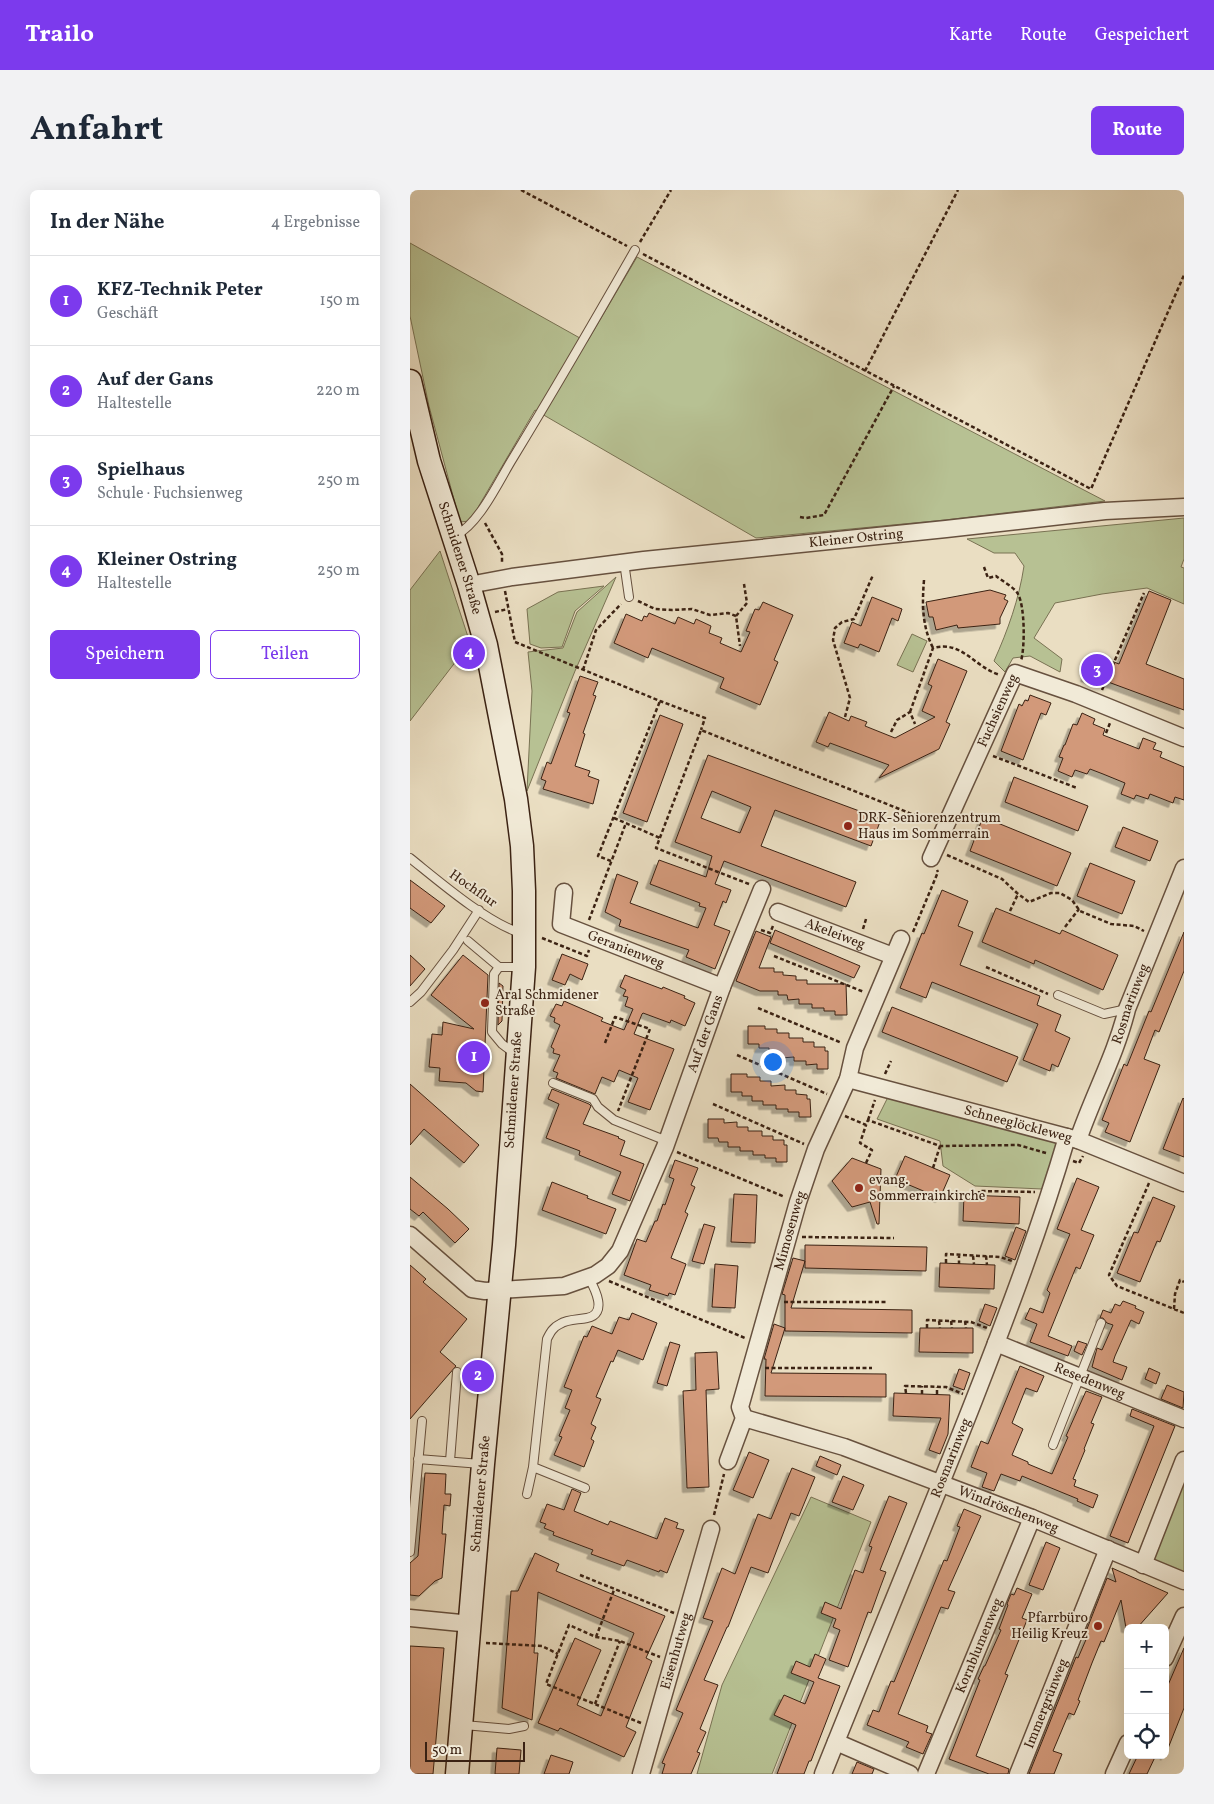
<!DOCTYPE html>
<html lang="de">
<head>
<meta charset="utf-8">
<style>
	:root { --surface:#fff; --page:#f2f2f3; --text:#1f2937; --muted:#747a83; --line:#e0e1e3; --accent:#7c3aed }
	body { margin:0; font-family:Vollkorn,serif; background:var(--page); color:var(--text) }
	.controls { position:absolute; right:15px; bottom:15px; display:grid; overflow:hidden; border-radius:8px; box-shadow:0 5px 20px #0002 }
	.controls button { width:45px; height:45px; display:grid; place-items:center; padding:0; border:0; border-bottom:1px solid var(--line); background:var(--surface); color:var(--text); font:25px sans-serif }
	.scale { position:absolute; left:15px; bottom:12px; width:100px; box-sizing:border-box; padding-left:5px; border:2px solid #3b2213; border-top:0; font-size:14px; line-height:18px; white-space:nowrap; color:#3b2213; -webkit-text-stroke:4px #f1ead7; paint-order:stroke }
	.you { position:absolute; left:362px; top:871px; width:18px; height:18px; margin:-12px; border:4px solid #fff; border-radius:50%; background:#1a73e8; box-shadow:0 0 0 8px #1a73e833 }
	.badge { display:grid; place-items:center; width:32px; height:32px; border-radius:50%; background:var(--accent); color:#fff; font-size:16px; font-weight:700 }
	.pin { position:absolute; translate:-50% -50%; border:2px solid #fff; box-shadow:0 1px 5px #0006 }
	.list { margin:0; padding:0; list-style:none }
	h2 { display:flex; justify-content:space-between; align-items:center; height:65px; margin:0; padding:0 20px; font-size:21px }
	h2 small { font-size:16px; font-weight:400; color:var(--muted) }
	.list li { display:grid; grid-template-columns:32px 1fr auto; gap:15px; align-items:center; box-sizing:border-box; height:90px; padding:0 20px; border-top:1px solid var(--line) }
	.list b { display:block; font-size:19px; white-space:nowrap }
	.list p { margin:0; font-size:16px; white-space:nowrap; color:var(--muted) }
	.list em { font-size:16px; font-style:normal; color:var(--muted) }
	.actions { display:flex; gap:10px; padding:15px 20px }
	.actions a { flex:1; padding:11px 0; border:1px solid var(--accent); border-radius:8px; text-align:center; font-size:18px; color:var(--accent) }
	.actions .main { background:var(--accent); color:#fff }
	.icon { flex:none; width:28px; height:28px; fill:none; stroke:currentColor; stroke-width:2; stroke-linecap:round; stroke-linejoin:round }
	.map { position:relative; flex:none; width:774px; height:1584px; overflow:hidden; border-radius:8px }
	header { display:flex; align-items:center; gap:30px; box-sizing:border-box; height:70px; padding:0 25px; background:var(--accent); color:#fff }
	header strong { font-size:24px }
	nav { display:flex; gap:28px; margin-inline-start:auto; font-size:18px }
	.intro { display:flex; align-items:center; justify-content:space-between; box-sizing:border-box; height:120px; padding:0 30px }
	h1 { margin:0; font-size:35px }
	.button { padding:12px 22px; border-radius:8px; background:var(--accent); color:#fff; font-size:18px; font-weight:700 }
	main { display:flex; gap:30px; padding:0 30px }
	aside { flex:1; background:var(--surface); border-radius:8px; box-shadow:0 5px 20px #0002 }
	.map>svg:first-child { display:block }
	.green { fill:#b7c193; stroke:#797253 }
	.building { fill:#d2997a; stroke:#3b2213; fill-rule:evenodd; filter:url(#shadow) }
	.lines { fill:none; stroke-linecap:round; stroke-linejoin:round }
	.service-casing { stroke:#67513f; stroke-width:10 }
	.minor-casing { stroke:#67513f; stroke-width:19 }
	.secondary-casing { stroke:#3b2213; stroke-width:25 }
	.path { stroke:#3b2213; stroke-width:2.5; stroke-dasharray:4 2.5; stroke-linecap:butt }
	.service { stroke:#f1ead7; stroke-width:8 }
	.minor { stroke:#f1ead7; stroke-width:16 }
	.secondary { stroke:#f1ead7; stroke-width:22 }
	.poi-dot { fill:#8f2418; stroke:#f1ead7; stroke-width:2 }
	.labels { text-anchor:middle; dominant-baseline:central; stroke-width:4; stroke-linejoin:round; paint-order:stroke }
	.street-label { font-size:14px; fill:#3b2213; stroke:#f1ead7 }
	.poi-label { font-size:14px; fill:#3b2213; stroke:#f1ead7; text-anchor:start }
</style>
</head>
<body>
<header>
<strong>Trailo</strong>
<nav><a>Karte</a><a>Route</a><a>Gespeichert</a></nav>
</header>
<div class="intro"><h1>Anfahrt</h1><a class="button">Route</a></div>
<main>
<aside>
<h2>In der Nähe<small>4 Ergebnisse</small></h2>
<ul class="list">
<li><span class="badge">1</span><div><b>KFZ-Technik Peter</b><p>Geschäft</p></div><em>150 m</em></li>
<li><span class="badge">2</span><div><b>Auf der Gans</b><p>Haltestelle</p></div><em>220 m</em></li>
<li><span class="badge">3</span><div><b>Spielhaus</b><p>Schule · Fuchsienweg</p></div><em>250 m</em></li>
<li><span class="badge">4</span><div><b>Kleiner Ostring</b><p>Haltestelle</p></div><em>250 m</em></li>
</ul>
<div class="actions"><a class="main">Speichern</a><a>Teilen</a></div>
</aside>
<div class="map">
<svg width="774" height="1584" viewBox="0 0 774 1584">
	<defs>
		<filter id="shadow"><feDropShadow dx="-4.5" dy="4.5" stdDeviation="0" flood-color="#0004"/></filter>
	</defs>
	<rect width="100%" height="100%" fill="#eadec2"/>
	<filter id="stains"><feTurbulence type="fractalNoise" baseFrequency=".004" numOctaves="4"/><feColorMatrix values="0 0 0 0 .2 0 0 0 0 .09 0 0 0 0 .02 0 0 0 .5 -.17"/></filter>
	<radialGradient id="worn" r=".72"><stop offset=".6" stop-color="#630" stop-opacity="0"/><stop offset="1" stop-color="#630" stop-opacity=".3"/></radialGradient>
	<!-- green -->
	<path class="green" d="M0,53L177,152L227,67L695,311L535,330L346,348L125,220L60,331L50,332L19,216L0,126Z
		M774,328V369L771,377L774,378V414L737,398L692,404L645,413L624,448L652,469L650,482L620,466L603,468L595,482L584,471C598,440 609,409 614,376L605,363H584L557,349Z
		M30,361L60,453L0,531V400Z
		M206,387L165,481L117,601L122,501L118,462L153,458L167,422Z
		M194,396L165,421L152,457L131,458L120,454L117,419L148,402Z
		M502,444L517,451L503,482L487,475Z
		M478,907L649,953L632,999L565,996L533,976L530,951L467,929Z
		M774,1270V1391L733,1375Z
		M401,1307L461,1332L362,1584H287L312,1495Z"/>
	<!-- building -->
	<path class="building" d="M580,400L596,405L594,409L598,411L590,428V434L548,438L547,435L526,440L523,427H519L516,412Z
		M739,401L761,410L736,474L774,489V520L690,489L689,492L675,487L683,464L709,474Z
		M462,407L492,419L488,431L482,428L469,462L450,454L448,458L434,453L442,432L451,436Z
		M353,412L383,425L364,470L368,472L350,515L310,498L314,488L242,458L238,468L204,453L216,424L232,431L234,426L237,427L239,423L265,434L268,427L284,434L286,429L301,436L299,443L312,448L310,453L331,462L340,442L336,441L345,419L349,420Z
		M528,469L557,481L536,532L540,534L529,559L469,588L479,575L420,553L418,557L406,552L419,522L439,531L441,526L457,532L455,536L485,548L525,527L512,521L522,496L518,494Z
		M170,486L188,492L183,505L186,506L173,543L175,544L165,576L180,581L178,586L189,590L183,614L133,599L136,591L131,589L137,572L141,574L160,523L157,522Z
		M620,505L641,513L636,525L631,523L613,570L591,561L609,514L612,516L615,510L618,511Z
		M672,523L685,529L683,534L695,539L693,545L729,559L733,548L746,553L743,559L752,562L750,567L774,577V610L765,607L763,613L740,604L738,609L726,605L724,609L711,604L715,593L693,584L680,579L677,584L665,580L662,587L648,581L653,568L649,567L654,555H655L663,534L667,535Z
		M250,525L273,534L237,632L213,623Z
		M298,565L471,629L461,656L365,620L351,656L446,692L436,717L314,671L305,694L321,700L316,713L313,711L304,735L320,741L305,779L276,767L279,760L209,736L211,730L195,722L207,684L228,692L220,713L288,738L296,718L289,716L290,713L240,694L249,670L296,687L302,666L265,652ZM302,601L341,617L330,643L291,628Z
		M604,587L678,616L668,641L595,612Z
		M573,627L661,663L647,696L560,661Z
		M713,637L748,651L740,671L705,657Z
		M680,673L725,691L712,724L667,706Z
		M0,690L35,716L21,733L0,718Z
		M532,700L558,711L548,736L563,742L550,775L630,806L627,815L651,825L645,841L660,848L648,877L642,874L640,881L613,870L628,834L522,792L516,808L490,798L512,743L514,744Z
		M586,718L650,744L652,740L708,765L693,800L625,770L624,774L572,752Z
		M365,740L450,776L444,788L360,753Z
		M346,741L361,747L349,778H364V782H373V785L386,786V790H397V794H436L437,825H425V821H414V818H402V814H389V809L378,810L377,805H368V801H350L326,791Z
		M774,742V781L749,842L745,840L734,869L750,875L720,952L695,942L699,933L692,930L714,874L717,876L739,821L741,822Z
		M152,764L178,774L172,790L160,784L155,795L142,790Z
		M0,765L15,779L0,796Z
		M53,765L78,785L73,902L66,901L56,893L29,891L30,878L19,877L22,844L32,845L33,832L64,839L21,805Z
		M215,785L252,799L253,797L265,802L275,806L274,808L285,813L275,836L261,830L260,833L233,823L232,824L224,844L264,859L240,920L218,912L228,888L209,880L204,892L192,887L185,904L146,888L148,883L143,881L150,865L143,863L144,859L141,857L150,835L144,832L145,828L140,826L146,814L152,816L154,811L193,828L191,831L214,840L223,819L215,816L218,807L213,806L216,800L210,797Z
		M89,793L93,796L92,831L88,835Z
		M482,817L608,867L597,892L472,842Z
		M338,836H355V839H367V843H379V848H393V852H404V857H415V861H418V879H407V874L396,875V871H384V867L371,868V863H359V858H349V854H338Z
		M321,884H337V887H350V891H361V896L375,895V900H386V904L397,905V909H400L401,927H389V922H378V919H366V915H353V911H342V906H332V902H321Z
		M0,894L69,955L54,973L14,939L0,955Z
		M142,899L179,914L181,916L173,934L209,947L208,948L215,951L210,965L234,974L220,1011L202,1004L211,982L169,965L170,961L136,948L149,914L138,909Z
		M773,908L774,909V967L753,959Z
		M298,929H314V933L327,932V937H338V941H352V946H363V950H374V955H377V972H366V968H355V965H343V961H330V957H318V952H309L308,948H298Z
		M495,966L540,985L530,1008L485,989Z
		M442,968L471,979L469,1034H467L460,1012L442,1017L422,991Z
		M265,970L288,978L281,995L285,997L275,1022L278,1024L261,1068L276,1074L265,1105L259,1103L258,1106L239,1100L241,1095L214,1085L227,1049L236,1052L245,1031H247L253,1014L255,1015L264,989L259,987Z
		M0,987L38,1019L59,1039L45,1053L13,1022L9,1026L0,1019Z
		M667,988L689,997L671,1040L684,1045L670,1079L666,1077L638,1146L662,1156L658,1166L620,1152L627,1134L615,1129L620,1118L633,1123L640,1103L637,1100L660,1044L647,1039Z
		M142,992L178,1006L177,1008L206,1019L196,1044L132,1020Z
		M324,1004L347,1005L345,1053L321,1052Z
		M554,1005L610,1007L609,1034L553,1031Z
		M743,1007L765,1016L750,1052L747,1051L730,1092L707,1083L724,1042L728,1043Z
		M294,1034L305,1037L294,1074L282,1071Z
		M606,1037L616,1041L605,1070L595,1066Z
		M395,1055L517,1057L516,1081L395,1078Z
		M383,1068L395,1071L381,1118L502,1120V1143L375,1141V1105L372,1104Z
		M530,1073L585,1075L584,1099L529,1097Z
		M305,1074L328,1076L325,1118L302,1117Z
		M0,1075L16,1089L13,1092L57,1129L30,1162L46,1176L0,1229Z
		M713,1111L726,1116L725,1118L734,1122L729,1134L721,1130L705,1166L703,1172L717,1177L712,1190L682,1177L687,1158L692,1160L703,1135L697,1133L693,1128H690L693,1120L701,1123L705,1114L710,1116Z
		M575,1114L587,1118L580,1136L569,1131Z
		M222,1123L247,1133L233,1170L208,1160L203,1172L201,1171L186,1207L191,1209L181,1234L186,1237L181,1249L184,1251L174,1277L144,1265L152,1247L149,1246L160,1220L155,1218L162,1200L154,1197L174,1146L177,1147L182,1136L202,1144L209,1127L219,1130Z
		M364,1134L375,1138L361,1183L476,1184V1207L355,1206L356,1169H354Z
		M510,1138H563V1163L509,1162Z
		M668,1151L677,1154L672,1165L664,1161Z
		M260,1152L270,1155L257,1196L247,1193Z
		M307,1162L309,1199L296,1200L299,1297L277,1298L273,1201L286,1200L285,1163Z
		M610,1176L634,1186L627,1202L616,1198L602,1233L613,1239L602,1265L618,1272V1274L642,1284L658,1247L656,1246L676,1201L692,1207L681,1233L684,1234L674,1259L675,1260L663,1289L666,1290L664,1296L688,1305L683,1318L667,1311L668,1309L612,1286L610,1291L591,1284L584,1301L572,1297L577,1283L561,1277L571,1251L578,1254Z
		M739,1178L750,1183L746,1194L735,1189Z
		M549,1179L560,1183L554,1200L543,1196Z
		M757,1195L774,1202L773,1218L751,1209Z
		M484,1203L540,1205L538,1244L530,1264L519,1260L531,1228L483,1226Z
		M722,1219L765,1236L718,1353L700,1346L744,1236L720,1226Z
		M339,1262L359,1270L343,1308L323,1300Z
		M410,1266L431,1275L427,1285L406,1276Z
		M382,1278L405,1287L389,1326L381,1323L358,1383L341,1377L318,1437H317L294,1490L308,1495L290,1539L296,1542L287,1562L290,1563L281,1584H252L255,1574L252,1573L273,1523L266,1520L303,1431L293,1428L312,1378L325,1384L348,1324L361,1329Z
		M15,1283L36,1284L35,1304H41L40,1316L34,1315L32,1344H36L32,1388L25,1391L9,1406L0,1405V1373L8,1366Z
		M433,1286L454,1295L443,1320L422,1312Z
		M162,1299L171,1303L164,1321L198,1335L200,1331L247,1349L255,1328L268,1333L266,1338L274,1340L257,1383L250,1380L249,1382L217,1370L214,1376L181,1364L183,1360L143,1345L144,1342L134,1338L136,1334L130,1332L137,1314L154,1320Z
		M479,1306L497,1313L470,1380L476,1382L470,1398L461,1423L458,1422L438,1477L419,1470L430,1440L423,1437L426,1429L411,1423L415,1412L431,1419L445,1380L453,1383L462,1357L459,1356Z
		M554,1319L571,1326L538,1400L545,1402L538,1419L531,1417L488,1524L518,1536L516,1542L522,1544L513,1564L496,1557L499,1552L457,1535L463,1520L469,1522L481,1491L484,1492L534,1370L537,1371L550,1337L547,1336Z
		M636,1352L650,1358L633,1400L619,1395Z
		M125,1363L149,1374L146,1381L255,1426L236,1468L242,1471L216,1537L226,1542L214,1567L150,1538L148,1541L128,1533L165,1448L191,1460L167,1515L191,1526L224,1443L128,1402L124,1463H128L122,1530L92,1518L101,1401H108Z
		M702,1378L758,1403L727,1438H716L711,1410L694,1452L691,1451L682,1473L668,1510L670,1511L664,1525L659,1523L643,1561L652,1564L644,1584H619L666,1467L668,1468L678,1445L675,1444L697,1388L706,1392Z
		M607,1398L622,1404L612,1428L617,1430L595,1484L598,1485L566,1566L599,1579L598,1584H579L539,1569L570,1490L568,1489L574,1476H575L591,1440L589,1439L598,1415L597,1414L601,1404L604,1405Z
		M0,1456L34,1458L23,1584H0Z
		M774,1458V1518L755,1566V1502Z
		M405,1464L416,1469L408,1488L430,1496L401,1571H399L394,1584H367L386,1535L364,1525L374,1505L395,1514L404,1492L381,1483L386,1471L400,1477Z
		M87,1558L111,1560L109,1584H85Z
		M141,1565L163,1572L159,1584H134Z
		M728,1565H746L737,1584H719Z
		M447,1572L464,1579L462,1584H442Z"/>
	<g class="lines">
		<defs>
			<path id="service" d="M45,346C70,333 88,292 103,268C145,199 185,130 225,60
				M214,372L219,407
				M0,668C30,692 75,731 110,743
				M58,751L89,777H112
				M89,777L84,784L82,842L92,854L104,863
				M648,805L694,824L717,819
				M0,812L11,802L43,760L69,720
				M143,893L183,909L188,917L204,930L257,951
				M643,1255L691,1133
				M8,1269L71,1274
				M40,1271L47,1182
				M123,1277L175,1298
				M117,1304L123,1277L137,1149C140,1143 143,1137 150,1134C158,1129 168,1130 177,1128C198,1124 185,1099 179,1088
				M0,1362L12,1231
				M54,1535L99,1539L114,1536"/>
			<g id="minor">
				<path id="s1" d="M59,395L102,387L234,370L536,339L695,321L774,317"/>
				<path id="s2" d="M521,668L605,483L666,504L774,548"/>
				<path id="s3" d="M154,702L151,734L312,797"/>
				<path id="s4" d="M368,722L483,766"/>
				<path id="s5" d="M438,889L668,950L774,993"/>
				<path id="s6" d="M668,950C683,906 706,864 717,819L774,678"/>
				<path id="s7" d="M0,1045L62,1099L75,1101L154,1096L185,1085L198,1076L210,1061L255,957L312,797L352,699"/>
				<path id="s8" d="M586,1153L774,1229"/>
				<path id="s9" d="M334,1228L434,1257L622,1328L774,1391"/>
				<path id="s10" d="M318,1271L334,1228L330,1217L388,1012L406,959L438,889L445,858L491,749"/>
				<path d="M733,1375L774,1270"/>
				<path d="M0,1428L61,1434"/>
				<path d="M755,1468L774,1426"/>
				<path d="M426,1552L500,1584"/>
				<path id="s11" d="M231,1584L301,1339"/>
				<path id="s12" d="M413,1584C463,1459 515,1335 564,1210C598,1123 631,1036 657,947"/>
				<path id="s13" d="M516,1584L622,1328"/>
				<path id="s14" d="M608,1584L698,1359"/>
				<path d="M704,1584L718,1553"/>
			</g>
			<g id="secondary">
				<path id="s15" d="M0,191L19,271L59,395L76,455L106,609L112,656L114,701V777L94,1055L73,1274L47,1584"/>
			</g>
		</defs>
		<!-- service casing -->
		<use href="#service" class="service-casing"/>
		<!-- minor casing -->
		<use href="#minor" class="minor-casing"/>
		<!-- secondary casing -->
		<use href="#secondary" class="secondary-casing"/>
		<!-- path -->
		<path class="path" d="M111,0L217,56
			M230,52L261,0
			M233,64L681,299L774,85
			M455,181L548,0
			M390,327L396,328L414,325L484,196
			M75,333L92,364V373
			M574,377L578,388L586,386C592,391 604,397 608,404C615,417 615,457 611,471
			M514,390C512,414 512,436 523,458
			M95,401L105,452L250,511L295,528L291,540
			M228,411L245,419L262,420L282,419L300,425L318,423L326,426L330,456
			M85,422L98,419
			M326,426L337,413L334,394
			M173,480L186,440L211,414
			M692,500L734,403
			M500,522L523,458C552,450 564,477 590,485
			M435,527L440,508L423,450L425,438L432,432L444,429L463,385
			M481,542L487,530L500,522L505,534
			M696,543L700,533
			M583,566L667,598
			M204,628L250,648
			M537,665L592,689L607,703L619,712L641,703H650L662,710L670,721L701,734L724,736L734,741
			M201,671L188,666L250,511
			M339,694L246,658L291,540L522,632
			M600,721L608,704
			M179,730L216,633
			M655,737L669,719
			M453,739L456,729
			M351,740L360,743L363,736
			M503,742L528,682L527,680
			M132,748L177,766L179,760
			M364,766L454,802
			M576,777L638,804
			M348,818L432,853
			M195,853L205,827L240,839L208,921
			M327,865L417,904
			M475,884L481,871
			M303,914L394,954
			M435,926L456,935L458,930L530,956L608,955L636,963
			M458,930L465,910
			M267,962L375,1007
			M663,971L669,973L673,966
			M456,973L462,960L450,953L456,935
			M523,978L530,956
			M739,993L699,1085L707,1096L774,1123
			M569,1005V1001L625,1002
			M392,1047L484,1048
			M549,1064V1074
			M563,1066L564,1074
			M576,1066L577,1075
			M536,1073V1064L590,1067L602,1071
			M199,1091L335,1148
			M374,1112H476
			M764,1119L765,1104L770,1090L774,1092
			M529,1131L530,1138
			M541,1131L542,1138
			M555,1131L556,1138
			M517,1138V1130L561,1132L577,1138
			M355,1178H462
			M496,1203L495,1196L536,1197L553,1204
			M512,1204V1196
			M527,1204V1197
			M304,1325L314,1284
			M170,1385L264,1423
			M186,1447L204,1400
			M76,1453L132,1456L148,1464
			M185,1514L210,1451
			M231,1533L136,1494L159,1435L186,1447L210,1451L250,1467"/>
		<!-- service -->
		<use href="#service" class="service"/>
		<!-- minor -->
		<use href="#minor" class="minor"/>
		<!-- secondary -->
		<use href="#secondary" class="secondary"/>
	</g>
	<!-- markers -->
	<g class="poi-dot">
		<circle cx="438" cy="636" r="5"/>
		<circle cx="75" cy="813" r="5"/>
		<circle cx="449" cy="998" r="5"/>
		<circle cx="688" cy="1436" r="5"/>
	</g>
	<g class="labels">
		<!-- street labels -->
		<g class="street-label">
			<text stroke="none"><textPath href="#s1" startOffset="390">Kleiner Ostring</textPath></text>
			<text stroke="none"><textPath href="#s15" startOffset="184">Schmidener Straße</textPath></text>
			<text stroke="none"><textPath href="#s2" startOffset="162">Fuchsienweg</textPath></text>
			<text transform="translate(63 699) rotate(35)">Hochflur</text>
			<text stroke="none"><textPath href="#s4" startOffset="61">Akeleiweg</textPath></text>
			<text stroke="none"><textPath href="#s3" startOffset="102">Geranienweg</textPath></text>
			<text stroke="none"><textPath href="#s6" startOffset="146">Rosmarinweg</textPath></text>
			<text stroke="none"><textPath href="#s7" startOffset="476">Auf der Gans</textPath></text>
			<text transform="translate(104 900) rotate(-86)">Schmidener Straße</text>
			<text stroke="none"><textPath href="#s5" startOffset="176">Schneeglöckleweg</textPath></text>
			<text stroke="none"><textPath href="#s10" startOffset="241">Mimosenweg</textPath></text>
			<text stroke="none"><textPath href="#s8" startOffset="101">Resedenweg</textPath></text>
			<text stroke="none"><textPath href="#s12" startOffset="341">Rosmarinweg</textPath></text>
			<text transform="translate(71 1304) rotate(-85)">Schmidener Straße</text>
			<text stroke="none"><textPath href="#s9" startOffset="280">Windröschenweg</textPath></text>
			<text stroke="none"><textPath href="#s13" startOffset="139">Kornblumenweg</textPath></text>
			<text stroke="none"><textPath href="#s11" startOffset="128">Eisenhutweg</textPath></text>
			<text stroke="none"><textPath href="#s14" startOffset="76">Immergrünweg</textPath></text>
		</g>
		<!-- poi labels -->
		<g class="poi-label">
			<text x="448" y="628">DRK-Seniorenzentrum<tspan x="448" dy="16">Haus im Sommerrain</tspan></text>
			<text x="85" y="805">Aral Schmidener<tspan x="85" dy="16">Straße</tspan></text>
			<text x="459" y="990">evang.<tspan x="459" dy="16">Sommerrainkirche</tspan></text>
			<text x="678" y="1428" text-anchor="end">Pfarrbüro<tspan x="678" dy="16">Heilig Kreuz</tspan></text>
		</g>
	</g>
	<rect width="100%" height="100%" filter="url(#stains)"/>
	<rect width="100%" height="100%" fill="url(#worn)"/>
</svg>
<div class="controls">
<button>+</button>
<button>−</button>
<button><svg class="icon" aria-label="locate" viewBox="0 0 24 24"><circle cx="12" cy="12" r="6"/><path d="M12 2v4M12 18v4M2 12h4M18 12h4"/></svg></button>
</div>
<div class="scale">50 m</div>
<div class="you"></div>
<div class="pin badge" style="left:64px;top:867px">1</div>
<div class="pin badge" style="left:68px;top:1186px">2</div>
<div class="pin badge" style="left:687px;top:480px">3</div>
<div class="pin badge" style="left:59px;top:463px">4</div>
</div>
</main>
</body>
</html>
